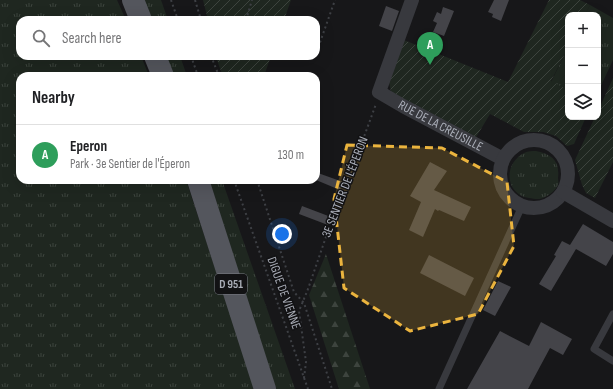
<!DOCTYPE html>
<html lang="en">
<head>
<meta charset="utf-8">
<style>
	:root { --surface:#fff; --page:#f6f6f6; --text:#202124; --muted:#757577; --line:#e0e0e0; --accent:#2563eb }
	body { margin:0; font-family:"Sofia Sans Condensed",sans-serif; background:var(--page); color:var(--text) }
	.controls { position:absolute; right:12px; top:12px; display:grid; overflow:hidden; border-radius:8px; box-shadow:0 4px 16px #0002 }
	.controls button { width:36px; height:36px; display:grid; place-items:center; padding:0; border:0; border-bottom:1px solid var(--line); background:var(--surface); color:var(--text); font:20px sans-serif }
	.you { position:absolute; left:282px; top:234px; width:14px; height:14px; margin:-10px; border:3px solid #fff; border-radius:50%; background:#1a73e8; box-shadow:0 0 0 6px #1a73e833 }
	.badge { display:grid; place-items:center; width:26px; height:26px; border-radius:50%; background:var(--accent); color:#fff; font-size:13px; font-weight:700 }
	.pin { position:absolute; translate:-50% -33px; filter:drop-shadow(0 1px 2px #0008) }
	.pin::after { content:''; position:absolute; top:21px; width:14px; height:12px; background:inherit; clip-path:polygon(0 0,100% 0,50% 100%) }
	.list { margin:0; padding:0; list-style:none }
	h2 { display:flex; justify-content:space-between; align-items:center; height:52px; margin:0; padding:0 16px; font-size:17px }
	h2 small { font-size:13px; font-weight:400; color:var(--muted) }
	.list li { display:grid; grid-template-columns:26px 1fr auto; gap:12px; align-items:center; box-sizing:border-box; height:60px; padding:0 16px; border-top:1px solid var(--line) }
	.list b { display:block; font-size:15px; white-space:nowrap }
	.list p { margin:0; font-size:13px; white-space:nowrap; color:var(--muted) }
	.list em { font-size:13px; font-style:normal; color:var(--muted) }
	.icon { flex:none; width:22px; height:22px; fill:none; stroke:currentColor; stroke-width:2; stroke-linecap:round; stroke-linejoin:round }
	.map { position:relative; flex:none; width:613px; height:389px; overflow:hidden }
	.search { position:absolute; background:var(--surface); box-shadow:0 4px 16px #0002; left:16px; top:16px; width:304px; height:44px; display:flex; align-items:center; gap:10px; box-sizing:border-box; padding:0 14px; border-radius:12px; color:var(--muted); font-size:15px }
	.panel { position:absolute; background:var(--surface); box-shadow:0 4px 16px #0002; left:16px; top:72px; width:304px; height:112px; border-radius:12px }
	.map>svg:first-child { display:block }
	.grass { fill:url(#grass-tufts) }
	.forest { fill:url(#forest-firs) }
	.garden { fill:url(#garden-furrows) }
	.building { fill:#444449 }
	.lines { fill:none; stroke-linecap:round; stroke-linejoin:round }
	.path { stroke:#3e4045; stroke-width:2; stroke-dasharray:2 3; stroke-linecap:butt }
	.service { stroke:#38393e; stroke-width:7 }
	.minor { stroke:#38393e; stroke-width:14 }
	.primary { stroke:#54565d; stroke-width:22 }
	.marked { fill:#ebb43e; fill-opacity:0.2; stroke:#ebb43e; stroke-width:3; stroke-dasharray:8 5; stroke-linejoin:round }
	.labels { text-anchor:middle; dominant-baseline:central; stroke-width:3; stroke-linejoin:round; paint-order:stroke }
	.shield { fill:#121214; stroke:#7c7f87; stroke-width:1 }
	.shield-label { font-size:12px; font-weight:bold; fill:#aaaeb8 }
	.street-label { font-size:13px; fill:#aaaeb8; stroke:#121214 }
</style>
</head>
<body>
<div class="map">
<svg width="613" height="389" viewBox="0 0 613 389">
	<defs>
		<pattern id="grass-tufts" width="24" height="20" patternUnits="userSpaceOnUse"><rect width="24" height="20" fill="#1f2720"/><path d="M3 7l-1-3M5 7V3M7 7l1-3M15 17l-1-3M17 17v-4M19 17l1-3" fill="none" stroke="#3d443e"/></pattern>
		<pattern id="forest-firs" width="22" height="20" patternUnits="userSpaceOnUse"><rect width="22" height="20" fill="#1f2720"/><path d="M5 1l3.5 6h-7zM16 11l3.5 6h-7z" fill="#3d443e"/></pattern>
		<pattern id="garden-furrows" width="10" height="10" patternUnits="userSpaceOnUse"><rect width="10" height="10" fill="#1f2720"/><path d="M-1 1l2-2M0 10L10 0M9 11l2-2" fill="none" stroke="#3d443e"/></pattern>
	</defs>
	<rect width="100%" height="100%" fill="#171719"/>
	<!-- grass -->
	<path class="grass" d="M0,0H117L126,20H20V56H141L149,76H20V180H186L255,389H0Z
		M144,0H161L168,20H151Z
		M590,5L613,18V60L598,92V15H585Z
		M568,48V90L551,82Z
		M165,56H180L187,76H173Z
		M536,151C552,154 560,161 558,178C558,180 559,183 558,185C556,190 549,195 545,197C540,200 535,199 529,198C505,194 503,164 524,153C528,151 533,151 536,151Z
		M209,180H222L295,389H276Z"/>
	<!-- forest -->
	<path class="forest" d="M326,254L370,389H339L309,295Z"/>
	<!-- garden -->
	<path class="garden" d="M203,0H291L284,20H208Z
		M549,0H580L590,5L585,15H568V48L551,81L568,90V117H586L574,144L567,146L556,136L543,132H524L490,114L475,139L391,92L389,82L404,40L508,82Z
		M216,56H271L264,76H223L219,66Z
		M613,78V162L595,198L586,193L582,185L575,160L595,117H598V111Z"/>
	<!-- building -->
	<path class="building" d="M494,0H509L501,21L492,17L493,14L488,12Z
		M386,6L399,11L392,31L379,26Z
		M443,7L454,11L444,36L433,32L437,23L433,21L437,12L441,14Z
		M430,162L447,171L434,190L471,207L464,221L439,210L438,211L435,209L423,237L409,230L421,202L410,196Z
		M318,173L343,182L340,190L316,180Z
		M302,206L331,217L328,225L299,214Z
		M583,224L613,242V254L606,266L576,249L551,291L539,284L556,256L554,255L562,241L570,245Z
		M429,255L474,278L465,296L420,273Z
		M498,281L511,287L495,316L483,310Z
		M541,322L572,339L563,355L550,348L528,389H467L500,331L529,346Z"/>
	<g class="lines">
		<!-- path -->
		<path class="path" d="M171,0L178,20
			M195,0L201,20
			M246,20L252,0
			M316,51H317L335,0
			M191,56L198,76
			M211,56L219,76
			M234,180L308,389
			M257,180L294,292L304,303L332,389
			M304,378L306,362L299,311L308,289L346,179L350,175L376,104"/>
		<!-- service -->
		<path class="service" d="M613,314L594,349L613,361
			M439,389L522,206"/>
		<!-- minor -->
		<g class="minor">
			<path id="s1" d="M412,0L379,92L403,106L503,159"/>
			<circle cx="534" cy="174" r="34"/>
			<path d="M563,192L613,221"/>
		</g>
		<!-- primary -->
		<path class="primary" d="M133,0L141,20
			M155,56L163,76
			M198,180L265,389"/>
	</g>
	<!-- marked area -->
	<path class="marked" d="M347,145L442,148L507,182L514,246L478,314L410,331L344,288L334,199Z"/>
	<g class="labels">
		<!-- shield labels -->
		<rect class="shield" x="215" y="274" width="32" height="20" rx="3"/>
		<g class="shield-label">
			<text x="231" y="284">D 951</text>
		</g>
		<!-- street labels -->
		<g class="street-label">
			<text stroke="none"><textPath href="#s1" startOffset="168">RUE DE LA CREUSILLE</textPath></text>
			<text transform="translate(345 187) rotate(-69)">3E SENTIER DE L'ÉPERON</text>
			<text transform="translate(284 293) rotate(70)">DIGUE DE VIENNE</text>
		</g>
	</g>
</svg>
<div class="controls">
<button>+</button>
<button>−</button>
<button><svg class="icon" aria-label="layers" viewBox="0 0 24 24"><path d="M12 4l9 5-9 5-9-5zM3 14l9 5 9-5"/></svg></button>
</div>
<div class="you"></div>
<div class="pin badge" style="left:430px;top:65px;background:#2e9e5b">A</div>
<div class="search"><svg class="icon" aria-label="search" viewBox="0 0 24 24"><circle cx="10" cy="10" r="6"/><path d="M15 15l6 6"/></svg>Search here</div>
<section class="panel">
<h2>Nearby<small></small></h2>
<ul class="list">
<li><span class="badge" style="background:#2e9e5b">A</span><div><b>Eperon</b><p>Park · 3e Sentier de l'Éperon</p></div><em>130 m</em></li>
</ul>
</section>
</div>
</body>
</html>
